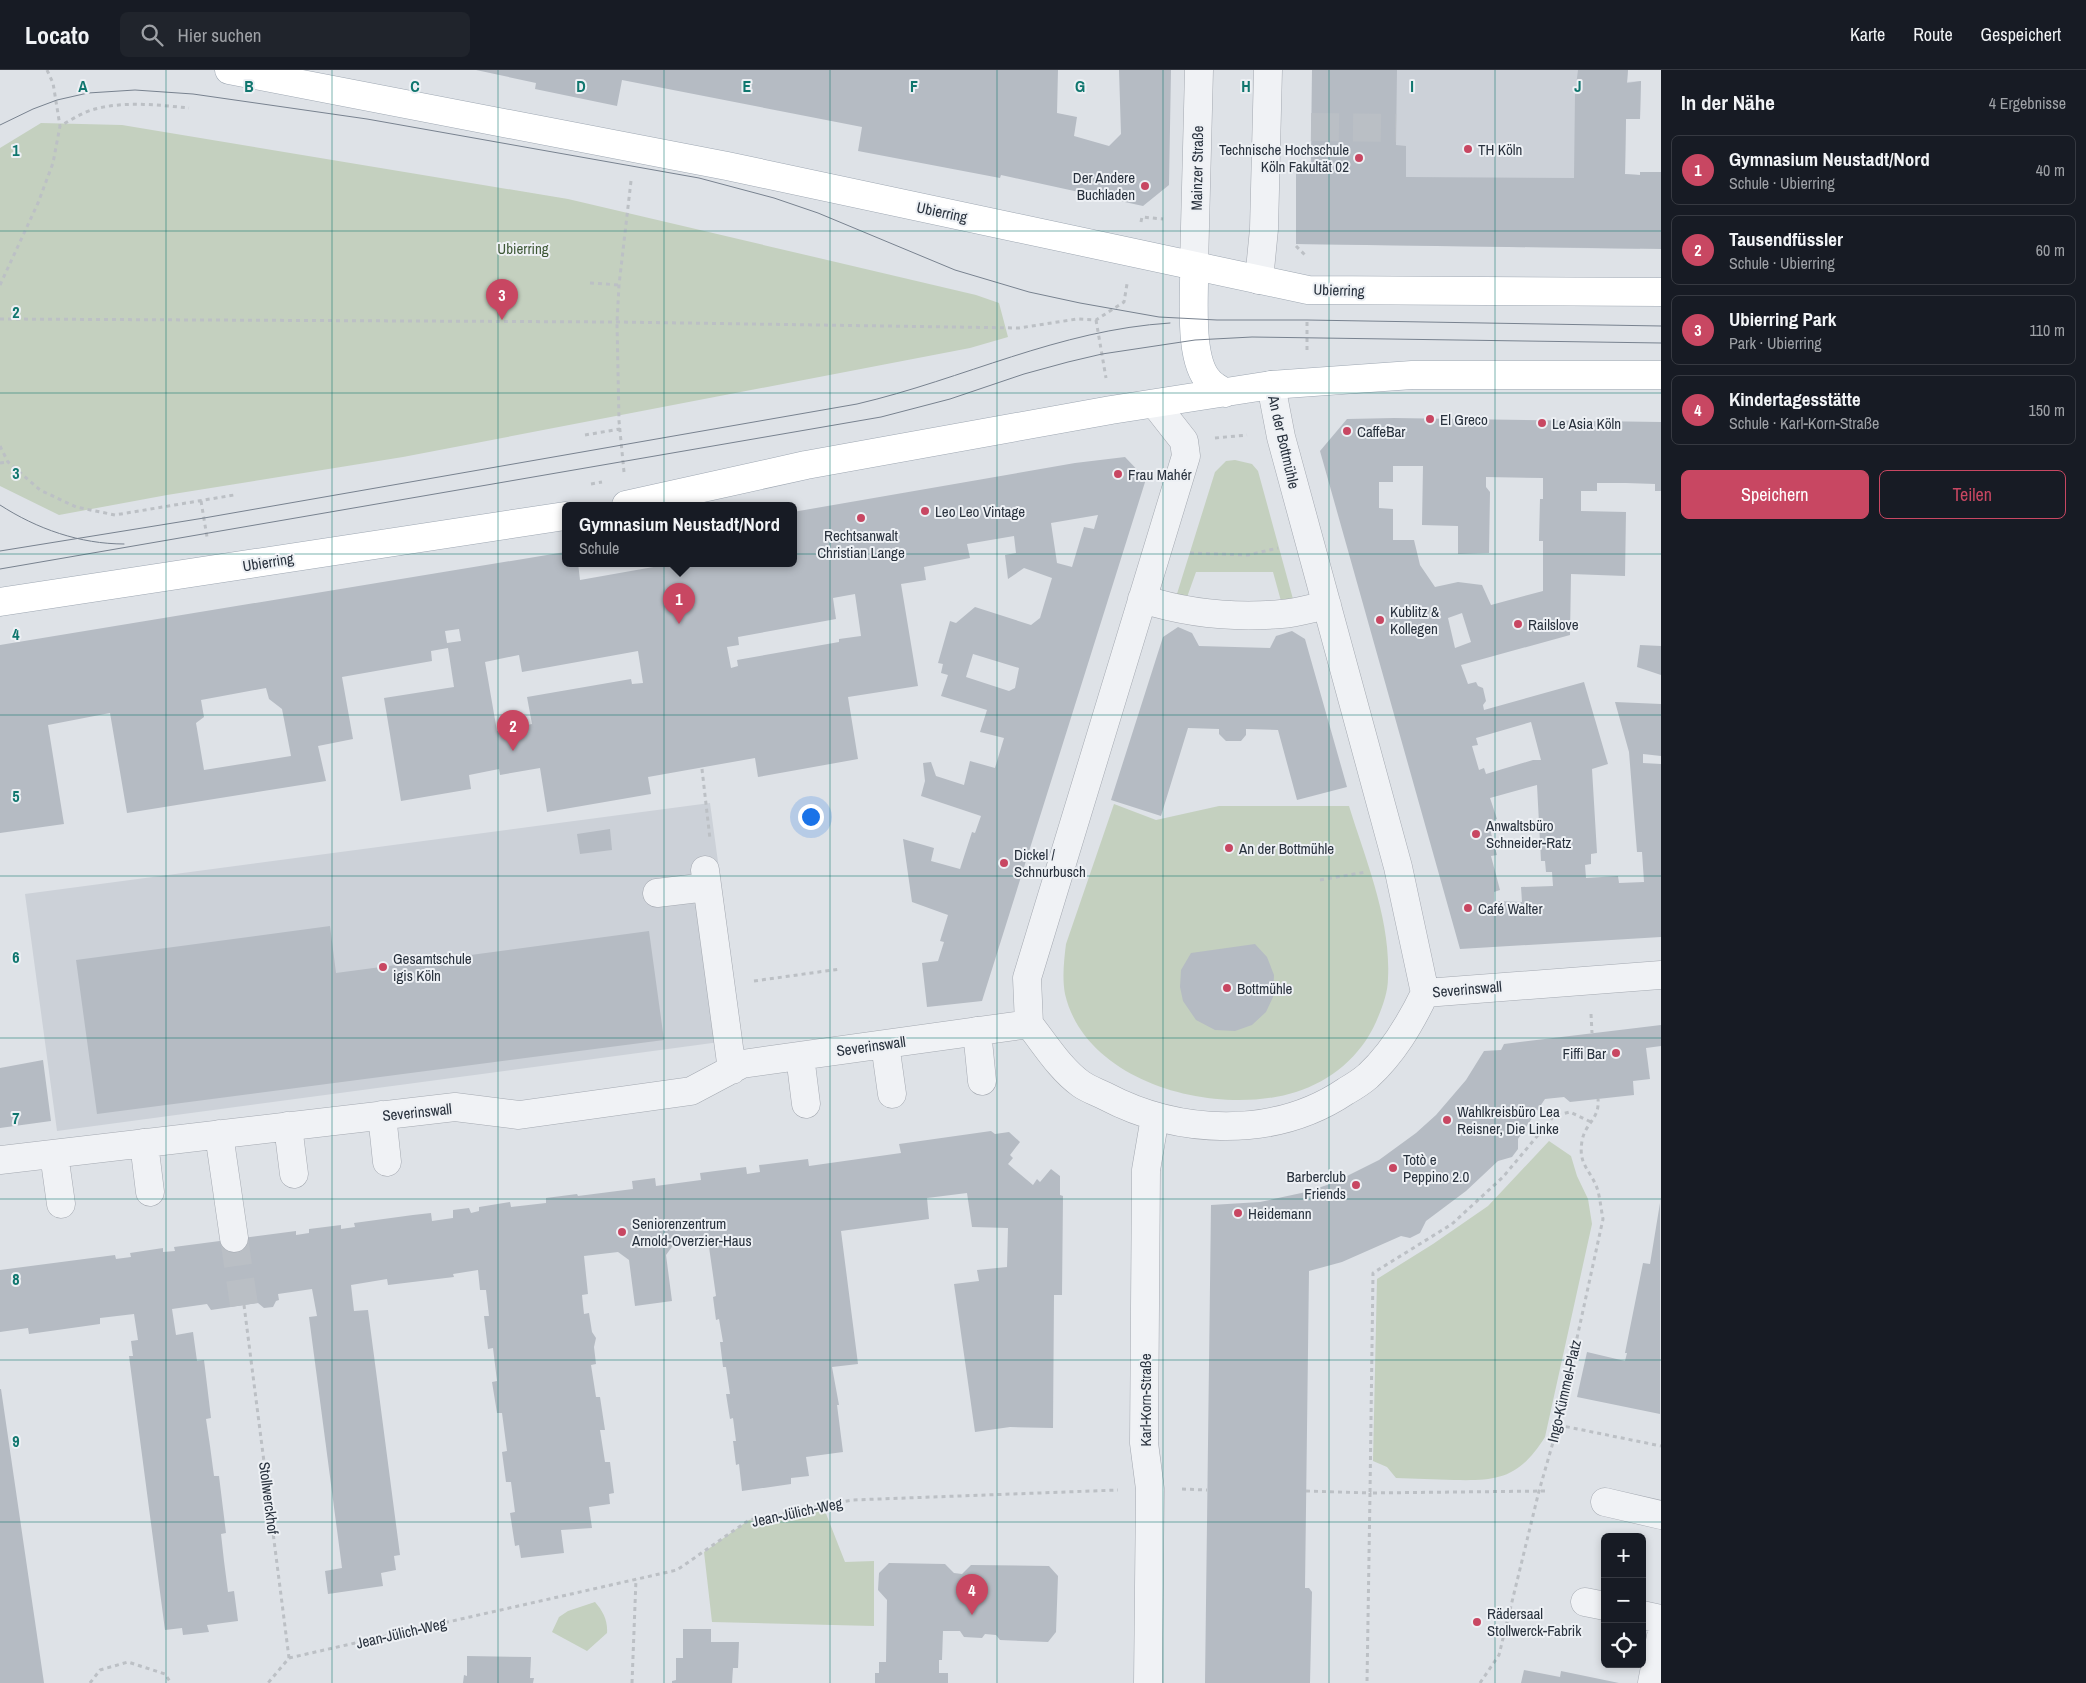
<!DOCTYPE html>
<html lang="de">
<head>
<meta charset="utf-8">
<style>
	:root { --surface:#171b24; --page:#20242c; --text:#f1f3f6; --muted:#9ea1a6; --line:#363941; --accent:#c84762 }
	body { margin:0; font-family:"Archivo Narrow",sans-serif; background:var(--page); color:var(--text) }
	.controls { position:absolute; right:15px; bottom:15px; display:grid; overflow:hidden; border-radius:8px; box-shadow:0 2px 8px #0003 }
	.controls button { width:45px; height:45px; display:grid; place-items:center; padding:0; border:0; border-bottom:1px solid var(--line); background:var(--surface); color:var(--text); font:25px sans-serif }
	.you { position:absolute; left:810px; top:746px; width:18px; height:18px; margin:-12px; border:4px solid #fff; border-radius:50%; background:#1a73e8; box-shadow:0 0 0 8px #1a73e833 }
	.badge { display:grid; place-items:center; width:32px; height:32px; border-radius:50%; background:var(--accent); color:#fff; font-size:16px; font-weight:700 }
	.pin { position:absolute; translate:-50% -41px; filter:drop-shadow(0 1px 2px #0008) }
	.pin::after { content:''; position:absolute; top:26px; width:18px; height:15px; background:inherit; clip-path:polygon(0 0,100% 0,50% 100%) }
	.popup { position:absolute; left:562px; top:432px; width:235px; height:65px; box-sizing:border-box; display:grid; place-content:center; border-radius:8px; background:var(--surface); filter:drop-shadow(0 1px 4px #0005); font-size:16px; white-space:nowrap; color:var(--muted) }
	.popup b { font-size:19px; color:var(--text) }
	.popup::after { content:''; position:absolute; left:50%; top:100%; margin-left:-10px; border:10px solid transparent; border-top-color:var(--surface) }
	.list { margin:0; padding:0; list-style:none }
	h2 { display:flex; justify-content:space-between; align-items:center; height:65px; margin:0; padding:0 20px; font-size:21px }
	h2 small { font-size:16px; font-weight:400; color:var(--muted) }
	.list li { display:grid; grid-template-columns:32px 1fr auto; gap:15px; align-items:center; box-sizing:border-box; height:70px; margin:0 10px 10px; padding:0 10px; border:1px solid var(--line); border-radius:8px }
	.list b { display:block; font-size:19px; white-space:nowrap }
	.list p { margin:0; font-size:16px; white-space:nowrap; color:var(--muted) }
	.list em { font-size:16px; font-style:normal; color:var(--muted) }
	.actions { display:flex; gap:10px; padding:15px 20px }
	.actions a { flex:1; padding:11px 0; border:1px solid var(--accent); border-radius:8px; text-align:center; font-size:18px; color:var(--accent) }
	.actions .main { background:var(--accent); color:#fff }
	.icon { flex:none; width:28px; height:28px; fill:none; stroke:currentColor; stroke-width:2; stroke-linecap:round; stroke-linejoin:round }
	.map { position:relative; flex:none; width:1661px; height:1613px; overflow:hidden }
	header { display:flex; align-items:center; gap:30px; box-sizing:border-box; height:70px; padding:0 25px; background:var(--surface); border-bottom:1px solid var(--line) }
	header strong { font-size:24px }
	nav { display:flex; gap:28px; margin-inline-start:auto; font-size:18px }
	.search { width:350px; height:45px; background:var(--page); display:flex; align-items:center; gap:12px; box-sizing:border-box; padding:0 18px; border-radius:8px; color:var(--muted); font-size:19px }
	main { display:flex }
	aside { flex:1; background:var(--surface) }
	.map>svg:first-child { display:block }
	.built { fill:#ccd1d8 }
	.green { fill:#c4d0bf }
	.building { fill:#b5bbc3; fill-rule:evenodd }
	.lines { fill:none; stroke-linecap:round; stroke-linejoin:round }
	.minor-tunnel { stroke:#babfc5; stroke-width:28; stroke-dasharray:28 14; stroke-linecap:butt }
	.minor-casing { stroke:#a4a9b1; stroke-width:29 }
	.major-casing { stroke:#9ea7b2; stroke-width:29 }
	.path { stroke:#bcc0c5; stroke-width:3; stroke-dasharray:4 4; stroke-linecap:butt }
	.minor { stroke:#f0f2f5; stroke-width:28 }
	.major { stroke:#fff; stroke-width:28 }
	.tram { stroke:#78828f; stroke-width:1 }
	.grid { fill:none; stroke:#0f766e; stroke-width:1; stroke-opacity:0.55 }
	.poi-dot { fill:#c84762; stroke:#edf0f4; stroke-width:2 }
	.labels { text-anchor:middle; dominant-baseline:central; stroke-width:4; stroke-linejoin:round; paint-order:stroke }
	.poi-label { font-size:15px; fill:#28313d; stroke:#edf0f4; text-anchor:start }
	.street-label { font-size:15px; fill:#28313d; stroke:#edf0f4 }
	.park-label { font-size:15px; fill:#3e5836; stroke:#edf0f4 }
	.grid-label { font-size:16px; text-anchor:middle; font-weight:bold; fill:#0f766e; stroke:#edf0f4; stroke-width:4; stroke-linejoin:round; paint-order:stroke }
</style>
</head>
<body>
<header>
<strong>Locato</strong>
<div class="search"><svg class="icon" aria-label="search" viewBox="0 0 24 24"><circle cx="10" cy="10" r="6"/><path d="M15 15l6 6"/></svg>Hier suchen</div>
<nav><a>Karte</a><a>Route</a><a>Gespeichert</a></nav>
</header>
<main>
<div class="map">
<svg width="1661" height="1613" viewBox="0 0 1661 1613">
	<rect width="100%" height="100%" fill="#dee2e7"/>
	<!-- built -->
	<path class="built" d="M1312,0H1628L1627,12L1641,11L1640,49H1626L1625,104L1640,105V179L1296,174V100H1311Z
		M710,733L742,969L57,1061L25,824Z"/>
	<!-- green -->
	<path class="green" d="M41,53L122,55L568,129L976,225L999,233L1008,267L970,278L403,387L167,425L59,445L0,416V78Z
		M1235,390L1252,394L1258,401L1293,529L1281,531L1273,502H1196L1186,530L1176,527L1215,402L1226,391Z
		M1114,734L1156,750L1219,736H1349C1366,791 1391,850 1388,908C1388,923 1382,938 1376,952C1361,986 1331,1011 1296,1022C1217,1047 1086,1014 1065,924C1062,908 1064,890 1066,874Z
		M1549,1071L1571,1086L1577,1106L1588,1129L1592,1154L1545,1367C1519,1408 1499,1411 1454,1410C1434,1409 1415,1409 1396,1408L1387,1397L1373,1391L1377,1209L1433,1174L1488,1136Z
		M823,1436L845,1492L874,1491V1556L712,1552L704,1482L749,1450Z
		M595,1532C603,1541 608,1551 607,1563L587,1581L552,1562L559,1547L568,1541Z"/>
	<!-- building -->
	<path class="building" d="M476,0H1058L1057,43L1077,47L1074,66L1109,76L1121,64L1119,0H1171L1169,115L1143,136L1001,105L1000,108L858,81L862,57L622,10L617,36L535,19L536,13Z
		M1312,0H1397L1396,75L1406,76V107L1574,108L1575,24L1578,0H1628L1627,13L1641,11L1640,49H1626L1625,104L1640,105V102H1661V179L1296,174V100H1311Z
		M1394,348L1661,352V421H1655V414L1626,413H1597V421H1581V441L1626,442L1625,506L1571,504L1570,565L1461,595L1468,614L1476,612L1478,616L1483,618L1486,631L1483,635L1484,640L1584,612L1608,694L1592,699L1597,783L1591,784V794L1585,795L1586,808L1618,806L1619,813L1644,812L1642,782H1637L1629,682L1615,632L1661,634V686L1643,684V693L1661,694V867L1460,879L1320,381L1347,349ZM1393,396H1423L1422,455L1458,456V484L1489,483L1490,422L1486,417V407L1543,408V429H1540L1539,471H1543V521L1491,535L1482,515L1458,512L1435,517L1420,495L1414,470H1393V439L1379,438V412H1393ZM1462,543L1471,572L1455,578L1448,548ZM1531,652L1541,690H1533L1486,704L1484,698L1479,700L1472,676L1478,675L1476,668ZM1537,715L1541,791H1545L1546,802H1552L1553,816L1521,817L1522,832L1494,831V822L1500,820L1491,786L1497,785L1491,763L1493,756L1492,751L1497,749L1490,728Z
		M1125,387L1146,409L982,931L927,937L922,893L938,891L944,872L940,871L948,845L912,832L903,769L934,778L931,791L960,799L972,762L975,763L981,746L921,726L925,711L923,693L931,692L936,706L964,715L970,691L995,698L1004,668L980,662L987,640L941,626L948,605L941,603L943,594L938,593L950,551L956,553L975,537L1031,555L1040,548L1052,508L1024,498L1008,509L1005,485L1016,483L1014,466L967,474L970,488L924,497L926,510L901,514L918,616L848,627L858,689L758,707L755,688L648,707L651,724L547,742L540,698L500,705L499,699L469,705L471,719L401,731L384,628L454,617L448,578L431,581L432,591L342,607L353,669L318,676L326,711L127,743L110,643L48,655L64,754L0,763V575L565,482V493H578L580,510L676,493H793V442L1075,393ZM1098,445L1094,459L1084,457L1072,497L1057,493L1051,453ZM855,524L861,566L839,569V572L737,590L738,596L731,598L727,577L739,575L738,567L836,549L833,528ZM459,559L461,571L447,573L445,561ZM638,581L643,613L632,614L631,609L527,627L532,654L497,661L485,592L519,585L522,602ZM973,584L1019,598L1015,618L1009,621L966,607ZM266,618L269,629L282,639L291,686L204,700L196,653L204,647L201,630Z
		M1178,557L1192,563L1199,576L1270,578L1276,566L1292,561L1305,569L1347,717L1297,730L1278,660L1246,659V665L1241,671H1226L1219,664V659L1188,658L1161,746L1111,730L1163,567Z
		M1640,575L1661,576V605L1637,597Z
		M610,759L612,780L580,784L577,764Z
		M330,856L336,903L649,861L664,970L97,1044L76,890Z
		M1255,874L1267,887L1274,905L1273,927L1266,942L1252,955L1235,961L1215,960L1196,950L1183,931L1180,917L1181,900L1191,883Z
		M1661,955V976L1646,978L1650,1009L1633,1011L1634,1025L1570,1032L1564,1027L1545,1029L1518,1069V1079L1512,1087L1498,1091L1466,1121L1426,1151L1420,1163L1410,1168L1401,1166L1342,1192L1309,1201L1305,1518H1309L1312,1522L1310,1613H1205L1211,1135L1260,1132L1306,1122L1333,1113L1379,1090L1416,1063L1436,1045L1466,1010L1484,981L1501,980L1504,974Z
		M43,990L51,1051L0,1058V998Z
		M991,1061L995,1064L1009,1062L1020,1072L1010,1085L1013,1088L1008,1094L1033,1115L1037,1109L1040,1112L1051,1099L1060,1106V1125L1063,1126L1062,1225H1054L1053,1358L1010,1357L975,1362L954,1214L979,1211L977,1200L1007,1197L1008,1158L972,1157L967,1123L927,1128L929,1149L841,1161L858,1294L832,1297L839,1335H837L843,1382L806,1387L809,1406L791,1408V1414L742,1421L739,1394L736,1395L733,1371H736L733,1348L730,1349L726,1324H730L726,1297H723L720,1272H723L719,1249L716,1250L713,1227L716,1226L708,1170L674,1174L666,1185L672,1231L635,1236L629,1190L618,1182L584,1186L588,1224L582,1225L584,1244L589,1243L592,1262L596,1268L594,1277L596,1294L591,1295L596,1327H600L605,1360H600L605,1392H610L614,1423L609,1424L610,1434L589,1437L592,1458L561,1460L564,1483L521,1488L519,1475L515,1476L510,1443L515,1442L511,1412H506L502,1382L507,1381L502,1343H497L492,1312L497,1311L493,1278L488,1279L484,1246H489L486,1220H480L478,1200L453,1204L454,1207L388,1215L387,1209L351,1215L354,1241L368,1240L400,1485L394,1486L396,1500L381,1503L383,1516L328,1524L325,1501L342,1498L309,1247L317,1246L312,1219L278,1224L279,1230L276,1231L273,1237L264,1238L258,1233L211,1240L207,1234L172,1239L176,1265L193,1262L197,1291L204,1290L211,1348L206,1349L210,1376L214,1406H219L226,1463L221,1464L224,1491L228,1522L234,1521L238,1551L207,1555L209,1562L183,1565L182,1558L165,1560L129,1286H133L131,1271L138,1270L134,1244L100,1248V1254L29,1264L28,1258L0,1262V1200L115,1185L116,1189L131,1187L130,1183L163,1178V1182L175,1181L174,1177L296,1161V1165L309,1163V1159L341,1155V1159L355,1157L354,1153L413,1145L431,1143L432,1151L453,1148V1140L469,1138L471,1143L479,1141V1137L510,1132L511,1137L546,1133V1128L577,1124L578,1126L633,1119L632,1111L655,1108L656,1116L701,1110L700,1103L746,1097L747,1104L760,1102L759,1095L808,1089L809,1096L901,1083L899,1074Z
		M1660,1133V1344L1577,1327L1587,1282L1625,1291L1627,1283H1625L1643,1193L1650,1194Z
		M0,1319H1L44,1613H0Z
		M889,1493L945,1494L954,1503L962,1504L971,1495L1049,1496L1058,1506L1056,1562L1048,1572L1000,1570L996,1565L985,1564L982,1568L964,1567L960,1561H943L942,1590H939V1603H948V1613H875V1603H879V1592H886L887,1530L878,1520L879,1503Z
		M683,1559H711V1572H739L738,1598H733L732,1613H672V1611L676,1610V1588H683Z
		M467,1586L531,1587L530,1608H534L533,1613H463L464,1605L467,1606Z
		M1524,1600L1560,1607L1561,1601L1619,1613H1521Z"/>
	<g class="lines">
		<!-- minor-tunnel -->
		<path class="minor-tunnel" d="M1311,57L1396,58
			M234,1168L244,1235"/>
		<defs>
			<path id="minor" d="M1194,196L1199,0
				M1259,210L1264,159L1268,0
				M1271,315L1281,367L1398,797L1425,923
				M1142,529C1186,543 1235,548 1281,544C1296,543 1312,538 1327,535
				M705,800L732,1000
				M657,823L707,817
				M1425,923L1661,905
				M1029,954L1027,908L1186,386L1184,371L1155,334
				M1029,954C1045,974 1060,999 1081,1014C1088,1019 1097,1022 1105,1026C1179,1065 1275,1069 1346,1021C1353,1017 1361,1012 1368,1006C1393,983 1410,954 1425,923
				M977,961L982,1011
				M885,974L892,1024
				M800,986L806,1034
				M382,1045L387,1092
				M288,1056L294,1104
				M219,1064L234,1168
				M144,1073L150,1122
				M54,1084L61,1134
				M0,1090L455,1037L519,1045L691,1021L742,994L1029,954
				M1605,1432L1661,1445
				M1585,1532L1605,1536
				M1642,1545L1661,1549
				M1148,1613L1150,1419L1144,1373L1146,1100L1155,1047
				M1652,1613L1661,1566"/>
			<path id="major" d="M229,0L727,96L1308,220L1661,222
				M1194,196C1195,225 1188,289 1209,311C1213,316 1220,319 1225,323
				M626,435L806,395L1111,340L1271,315L1412,305H1661
				M0,532L565,446"/>
		</defs>
		<!-- minor casing -->
		<use href="#minor" class="minor-casing"/>
		<!-- major casing -->
		<use href="#major" class="major-casing"/>
		<!-- path -->
		<path class="path" d="M47,0L53,13L60,56
			M1141,152L1142,147L1163,149
			M1296,176L1306,186
			M590,213L619,215
			M0,215L38,133L53,93L60,56C71,50 83,42 95,39C125,31 159,35 189,38
			M0,249L617,252L1019,258L1077,249L1096,250L1124,232L1127,214
			M1096,250L1106,308
			M1307,280V251
			M585,365L620,359
			M1215,368L1247,365
			M0,376L8,392L40,420L76,437L115,445L234,425
			M0,393L8,392
			M624,402L619,351L617,252L619,215L631,111
			M591,414L602,412
			M201,431L207,467
			M1190,483L1248,485L1278,478
			M702,699L710,769
			M1320,810L1366,802
			M754,911L840,899
			M1591,944L1592,963
			M244,1235L289,1588L268,1613
			M1558,1355L1661,1376
			M1182,1419L1207,1420
			M1306,1421L1370,1423L1367,1613
			M1545,1421L1370,1423L1373,1203L1452,1154L1503,1107L1554,1046L1570,1042L1591,1052
			M289,1588L677,1500L749,1450L852,1430L1118,1420
			M90,1613L100,1600L128,1592L165,1604L171,1613
			M632,1613L636,1509
			M1480,1613L1499,1585L1539,1421L1558,1355L1603,1149C1601,1139 1600,1127 1597,1118C1590,1099 1578,1095 1582,1071C1585,1053 1600,1049 1598,1029"/>
		<!-- minor -->
		<use href="#minor" class="minor"/>
		<!-- major -->
		<use href="#major" class="major"/>
		<!-- tram -->
		<path class="tram" d="M0,55L33,39L57,30L88,23L135,20L193,24L367,49L699,108L774,128L818,143L955,200L1029,222L1080,233L1159,247L1217,250H1307L1661,256
			M0,435C37,459 80,474 124,474
			M0,481L204,448L857,334C964,309 1058,260 1170,253
			M0,499L881,347L950,329L1024,304L1068,292L1102,284L1195,270L1252,267L1661,273"/>
	</g>
	<!-- grid -->
	<path class="grid" d="M166,0V1613M332,0V1613M498,0V1613M664,0V1613M830,0V1613M997,0V1613M1163,0V1613M1329,0V1613M1495,0V1613M0,161H1661M0,323H1661M0,484H1661M0,645H1661M0,806H1661M0,968H1661M0,1129H1661M0,1290H1661M0,1452H1661"/>
	<!-- markers -->
	<g class="poi-dot">
		<circle cx="1468" cy="79" r="5"/>
		<circle cx="1359" cy="88" r="5"/>
		<circle cx="1145" cy="116" r="5"/>
		<circle cx="1430" cy="349" r="5"/>
		<circle cx="1542" cy="353" r="5"/>
		<circle cx="1347" cy="361" r="5"/>
		<circle cx="1118" cy="404" r="5"/>
		<circle cx="925" cy="441" r="5"/>
		<circle cx="861" cy="448" r="5"/>
		<circle cx="1380" cy="550" r="5"/>
		<circle cx="1518" cy="554" r="5"/>
		<circle cx="1476" cy="764" r="5"/>
		<circle cx="1229" cy="778" r="5"/>
		<circle cx="1004" cy="793" r="5"/>
		<circle cx="1468" cy="838" r="5"/>
		<circle cx="383" cy="897" r="5"/>
		<circle cx="1227" cy="918" r="5"/>
		<circle cx="1616" cy="983" r="5"/>
		<circle cx="1447" cy="1050" r="5"/>
		<circle cx="1393" cy="1098" r="5"/>
		<circle cx="1356" cy="1115" r="5"/>
		<circle cx="1238" cy="1143" r="5"/>
		<circle cx="622" cy="1162" r="5"/>
		<circle cx="1477" cy="1552" r="5"/>
	</g>
	<g class="labels">
		<!-- poi labels -->
		<g class="poi-label">
			<text x="1349" y="79" text-anchor="end">Technische Hochschule<tspan x="1349" dy="17">Köln Fakultät 02</tspan></text>
			<text x="1478" y="79">TH Köln</text>
			<text x="1135" y="107" text-anchor="end">Der Andere<tspan x="1135" dy="17">Buchladen</tspan></text>
			<text x="1440" y="349">El Greco</text>
			<text x="1552" y="353">Le Asia Köln</text>
			<text x="1357" y="361">Caffe´Bar</text>
			<text x="1128" y="404">Frau Mahér</text>
			<text x="935" y="441">Leo Leo Vintage</text>
			<text x="861" y="465" text-anchor="middle">Rechtsanwalt<tspan x="861" dy="17">Christian Lange</tspan></text>
			<text x="1390" y="541">Kublitz &amp;<tspan x="1390" dy="17">Kollegen</tspan></text>
			<text x="1528" y="554">Railslove</text>
			<text x="1486" y="755">Anwaltsbüro<tspan x="1486" dy="17">Schneider-Ratz</tspan></text>
			<text x="1239" y="778">An der Bottmühle</text>
			<text x="1014" y="784">Dickel /<tspan x="1014" dy="17">Schnurbusch</tspan></text>
			<text x="1478" y="838">Café Walter</text>
			<text x="393" y="888">Gesamtschule<tspan x="393" dy="17">igis Köln</tspan></text>
			<text x="1237" y="918">Bottmühle</text>
			<text x="1606" y="983" text-anchor="end">Fiffi Bar</text>
			<text x="1457" y="1041">Wahlkreisbüro Lea<tspan x="1457" dy="17">Reisner, Die Linke</tspan></text>
			<text x="1403" y="1089">Totò e<tspan x="1403" dy="17">Peppino 2.0</tspan></text>
			<text x="1346" y="1106" text-anchor="end">Barberclub<tspan x="1346" dy="17">Friends</tspan></text>
			<text x="1248" y="1143">Heidemann</text>
			<text x="632" y="1153">Seniorenzentrum<tspan x="632" dy="17">Arnold-Overzier-Haus</tspan></text>
			<text x="1487" y="1543">Rädersaal<tspan x="1487" dy="17">Stollwerck-Fabrik</tspan></text>
		</g>
		<!-- street labels -->
		<g class="street-label">
			<text transform="translate(1197 98) rotate(-89)">Mainzer Straße</text>
			<text transform="translate(942 142) rotate(12)">Ubierring</text>
			<text transform="translate(1339 220) rotate(2)">Ubierring</text>
			<text transform="translate(1284 372) rotate(77)">An der Bottmühle</text>
			<text transform="translate(268 492) rotate(-9)">Ubierring</text>
			<text transform="translate(1467 919) rotate(-5)">Severinswall</text>
			<text transform="translate(871 976) rotate(-8)">Severinswall</text>
			<text transform="translate(417 1042) rotate(-6)">Severinswall</text>
			<text transform="translate(1564 1321) rotate(-77)">Ingo-Kümmel-Platz</text>
			<text transform="translate(1145 1330) rotate(-90)">Karl-Korn-Straße</text>
			<text transform="translate(269 1428) rotate(83)">Stollwerckhof</text>
			<text transform="translate(797 1442) rotate(-12)">Jean-Jülich-Weg</text>
			<text transform="translate(401 1563) rotate(-13)">Jean-Jülich-Weg</text>
		</g>
		<!-- park labels -->
		<g class="park-label">
			<text x="523" y="178">Ubierring</text>
		</g>
	</g>
	<g class="grid-label">
		<text x="83" y="22">A</text>
		<text x="249" y="22">B</text>
		<text x="415" y="22">C</text>
		<text x="581" y="22">D</text>
		<text x="747" y="22">E</text>
		<text x="914" y="22">F</text>
		<text x="1080" y="22">G</text>
		<text x="1246" y="22">H</text>
		<text x="1412" y="22">I</text>
		<text x="1578" y="22">J</text>
		<text x="16" y="86">1</text>
		<text x="16" y="248">2</text>
		<text x="16" y="409">3</text>
		<text x="16" y="570">4</text>
		<text x="16" y="732">5</text>
		<text x="16" y="893">6</text>
		<text x="16" y="1054">7</text>
		<text x="16" y="1215">8</text>
		<text x="16" y="1377">9</text>
	</g>
</svg>
<div class="controls">
<button>+</button>
<button>−</button>
<button><svg class="icon" aria-label="locate" viewBox="0 0 24 24"><circle cx="12" cy="12" r="6"/><path d="M12 2v4M12 18v4M2 12h4M18 12h4"/></svg></button>
</div>
<div class="you"></div>
<div class="pin badge" style="left:679px;top:554px">1</div>
<div class="popup"><b>Gymnasium Neustadt/Nord</b>Schule</div>
<div class="pin badge" style="left:513px;top:681px">2</div>
<div class="pin badge" style="left:502px;top:250px">3</div>
<div class="pin badge" style="left:972px;top:1545px">4</div>
</div>
<aside>
<h2>In der Nähe<small>4 Ergebnisse</small></h2>
<ul class="list">
<li><span class="badge">1</span><div><b>Gymnasium Neustadt/Nord</b><p>Schule · Ubierring</p></div><em>40 m</em></li>
<li><span class="badge">2</span><div><b>Tausendfüssler</b><p>Schule · Ubierring</p></div><em>60 m</em></li>
<li><span class="badge">3</span><div><b>Ubierring Park</b><p>Park · Ubierring</p></div><em>110 m</em></li>
<li><span class="badge">4</span><div><b>Kindertagesstätte</b><p>Schule · Karl-Korn-Straße</p></div><em>150 m</em></li>
</ul>
<div class="actions"><a class="main">Speichern</a><a>Teilen</a></div>
</aside>
</main>
</body>
</html>
